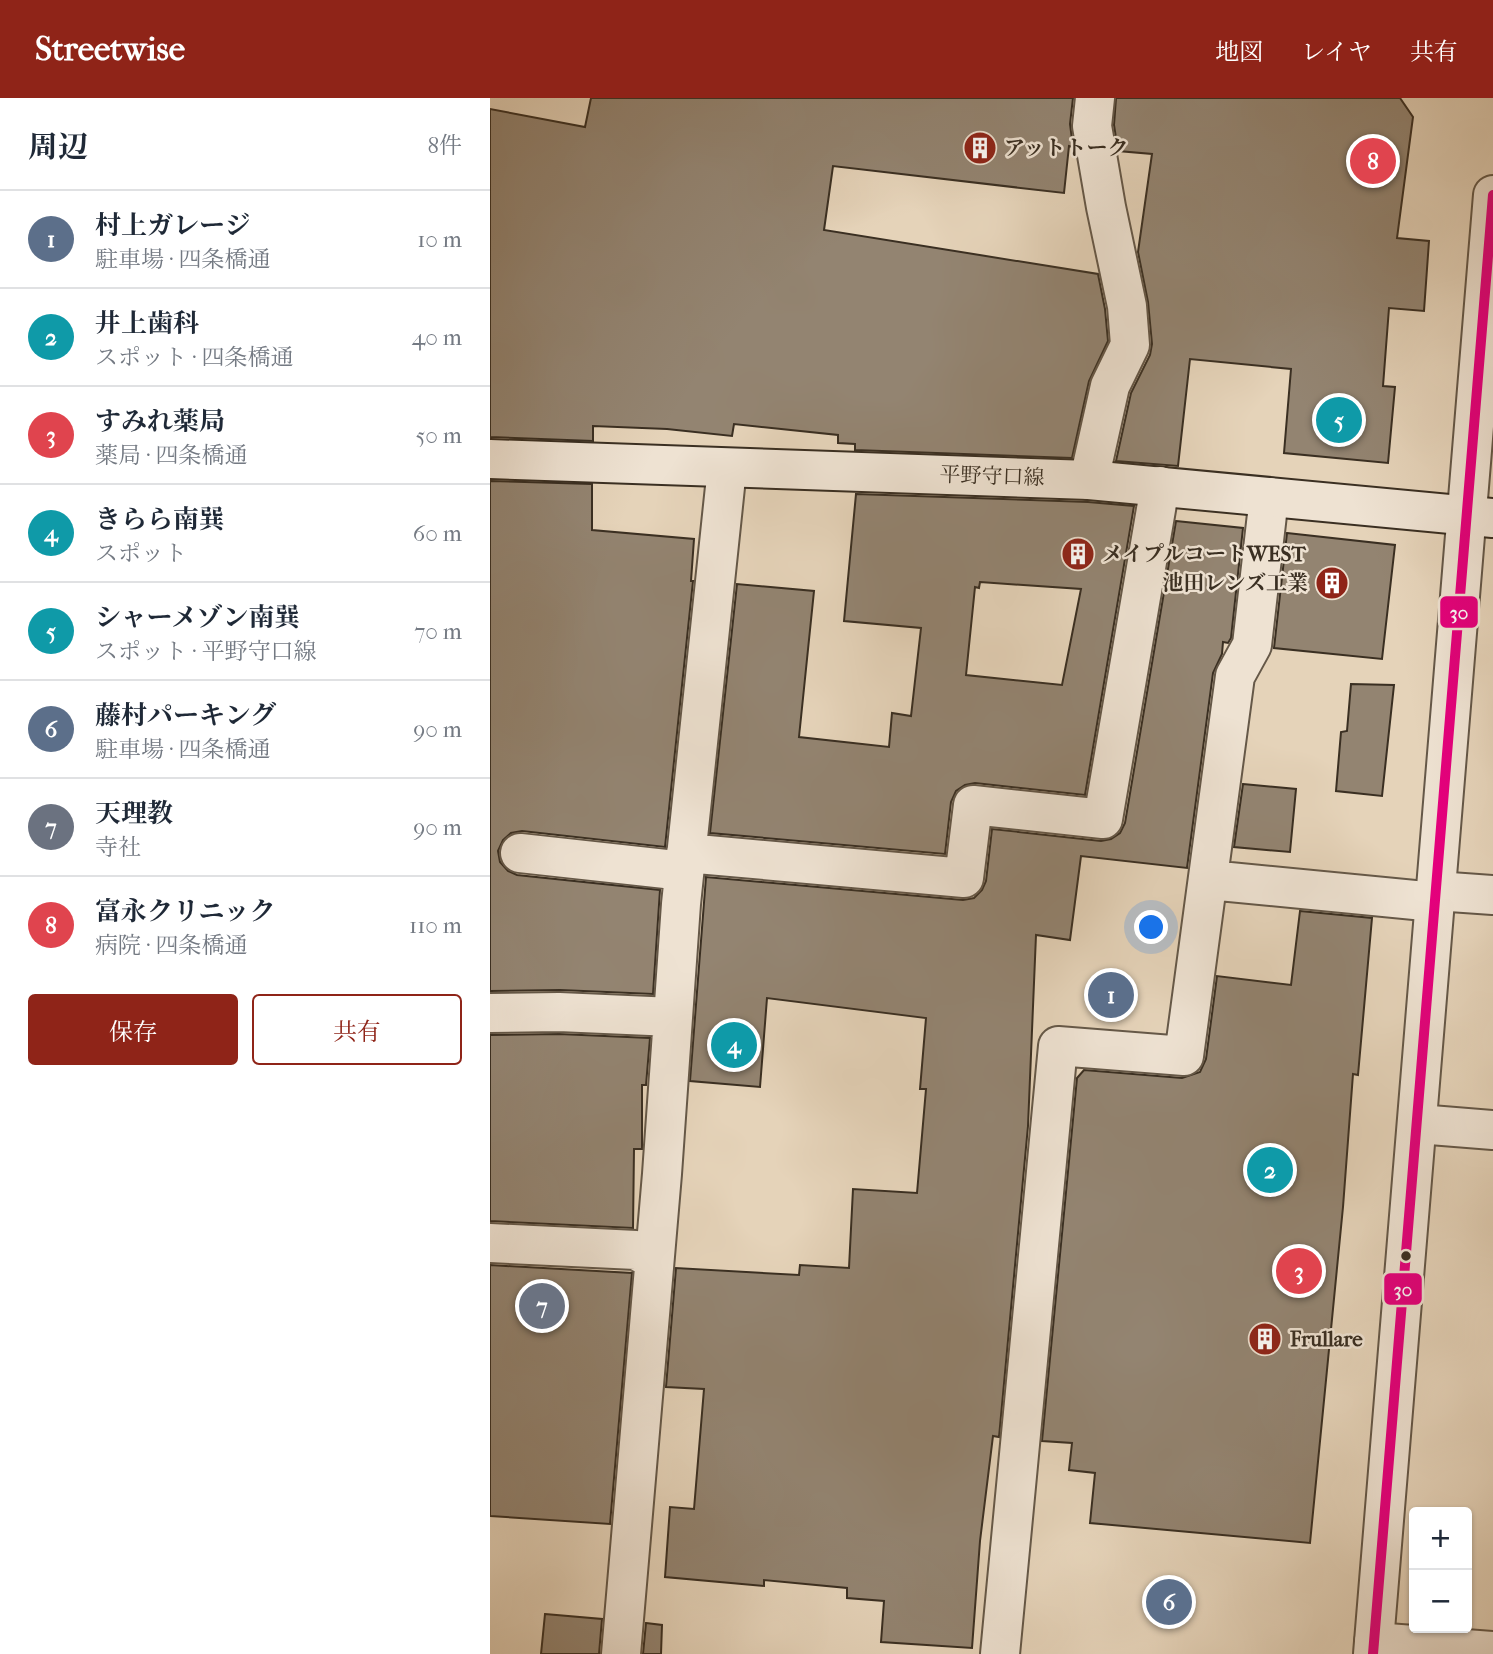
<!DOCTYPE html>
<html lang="ja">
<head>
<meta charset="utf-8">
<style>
	:root { --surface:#fff; --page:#f2f2f3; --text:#1f2937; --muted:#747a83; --line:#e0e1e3; --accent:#8f2418 }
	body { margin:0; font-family:"IM FELL French Canon","Noto Serif JP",serif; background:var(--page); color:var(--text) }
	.controls { position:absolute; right:21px; bottom:21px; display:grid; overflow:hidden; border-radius:7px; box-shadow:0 2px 5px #0004 }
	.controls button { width:63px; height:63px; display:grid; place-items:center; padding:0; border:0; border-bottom:2px solid var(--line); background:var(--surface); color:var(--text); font:35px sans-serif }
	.you { position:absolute; left:662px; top:830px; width:24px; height:24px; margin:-18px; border:5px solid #fff; border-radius:50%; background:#1a73e8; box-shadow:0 0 0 10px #1a73e833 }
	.badge { display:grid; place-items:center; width:46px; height:46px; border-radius:50%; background:var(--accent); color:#fff; font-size:23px; font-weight:700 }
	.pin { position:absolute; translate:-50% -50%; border:4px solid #fff; box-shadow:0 2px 7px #0006 }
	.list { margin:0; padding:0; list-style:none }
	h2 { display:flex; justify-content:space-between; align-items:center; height:91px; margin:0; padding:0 28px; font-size:30px }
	h2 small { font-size:23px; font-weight:400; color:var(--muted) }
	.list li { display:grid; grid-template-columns:46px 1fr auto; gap:21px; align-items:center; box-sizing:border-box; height:98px; padding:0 28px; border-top:2px solid var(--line) }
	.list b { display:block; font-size:26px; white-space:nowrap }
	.list p { margin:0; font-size:23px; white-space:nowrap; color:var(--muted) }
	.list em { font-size:23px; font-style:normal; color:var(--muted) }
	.actions { display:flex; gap:14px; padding:21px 28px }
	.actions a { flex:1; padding:16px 0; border:2px solid var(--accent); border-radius:7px; text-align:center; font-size:24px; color:var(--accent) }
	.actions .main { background:var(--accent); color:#fff }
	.map { position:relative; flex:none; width:1003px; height:1556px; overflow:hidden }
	header { display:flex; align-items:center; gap:42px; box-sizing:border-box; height:98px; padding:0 35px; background:var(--accent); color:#fff }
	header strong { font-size:33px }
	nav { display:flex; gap:38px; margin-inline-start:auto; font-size:24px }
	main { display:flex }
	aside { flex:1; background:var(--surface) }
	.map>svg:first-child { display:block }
	.building { fill:#938471; stroke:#3a2f22; stroke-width:2; fill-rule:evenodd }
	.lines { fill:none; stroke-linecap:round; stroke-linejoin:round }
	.minor-casing { stroke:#655848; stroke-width:42 }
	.tertiary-casing { stroke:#655848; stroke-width:42 }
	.secondary-casing { stroke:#3a2f22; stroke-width:42 }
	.minor { stroke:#eee2d2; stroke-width:38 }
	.tertiary { stroke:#eee2d2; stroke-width:38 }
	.secondary { stroke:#eee2d2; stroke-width:38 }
	.bus-1-casing { stroke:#eee2d2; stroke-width:16 }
	.bus-1 { stroke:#e5007d; stroke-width:10 }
	.bus-dot { fill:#3a2f22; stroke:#eee2d2; stroke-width:2.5 }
	.labels { text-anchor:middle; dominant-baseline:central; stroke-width:5; stroke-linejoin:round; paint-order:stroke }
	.poi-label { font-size:21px; font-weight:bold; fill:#3a2f22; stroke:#eee2d2; text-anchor:start }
	.street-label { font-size:21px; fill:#3a2f22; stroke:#eee2d2 }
	.line-badge { stroke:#eee2d2; stroke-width:2.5 }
	.badge-label { font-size:19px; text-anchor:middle; font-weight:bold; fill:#fff }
</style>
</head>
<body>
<header>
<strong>Streetwise</strong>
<nav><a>地図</a><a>レイヤ</a><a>共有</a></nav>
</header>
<main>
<aside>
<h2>周辺<small>8件</small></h2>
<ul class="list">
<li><span class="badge" style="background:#5c6f8a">1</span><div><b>村上ガレージ</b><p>駐車場 · 四条橋通</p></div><em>10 m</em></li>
<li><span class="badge" style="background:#0f9aa8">2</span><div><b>井上歯科</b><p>スポット · 四条橋通</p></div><em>40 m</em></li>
<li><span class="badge" style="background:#e0444e">3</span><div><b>すみれ薬局</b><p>薬局 · 四条橋通</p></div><em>50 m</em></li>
<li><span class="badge" style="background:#0f9aa8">4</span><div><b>きらら南巽</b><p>スポット</p></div><em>60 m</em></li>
<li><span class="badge" style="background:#0f9aa8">5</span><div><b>シャーメゾン南巽</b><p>スポット · 平野守口線</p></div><em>70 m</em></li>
<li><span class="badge" style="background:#5c6f8a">6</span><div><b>藤村パーキング</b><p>駐車場 · 四条橋通</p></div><em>90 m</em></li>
<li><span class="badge" style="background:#6b7280">7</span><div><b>天理教</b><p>寺社</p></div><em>90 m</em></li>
<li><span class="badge" style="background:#e0444e">8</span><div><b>富永クリニック</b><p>病院 · 四条橋通</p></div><em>110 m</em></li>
</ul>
<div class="actions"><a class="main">保存</a><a>共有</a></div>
</aside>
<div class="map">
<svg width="1003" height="1556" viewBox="0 0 1003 1556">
	<rect width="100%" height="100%" fill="#e5d3b9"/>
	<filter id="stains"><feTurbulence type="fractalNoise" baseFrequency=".00286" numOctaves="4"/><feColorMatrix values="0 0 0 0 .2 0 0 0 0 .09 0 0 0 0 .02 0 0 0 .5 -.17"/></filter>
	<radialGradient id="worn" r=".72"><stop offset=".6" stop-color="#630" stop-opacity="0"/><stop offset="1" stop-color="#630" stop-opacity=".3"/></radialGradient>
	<!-- building -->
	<path class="building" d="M101,0H583L580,26L583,49L579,48L574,95L343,68L334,132L608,176L615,211L618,243L599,283L582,360L365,352V346L348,345V337L244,326L242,338L177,331L103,328V343L0,339V11L95,29Z
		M626,0H910L923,19L907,140L939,143L934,213L899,210L893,288L905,289L898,365L794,355L801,271L700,261L688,368L626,363L641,295L660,257L662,246L658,204L648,154L662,56L628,53L624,27Z
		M0,383L102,386V432L204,441L201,483H203L175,749L32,733L21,735L13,742L8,753L10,764L18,773L27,777L170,792L163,896L70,892L0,893Z
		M366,396L598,404L644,408L595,697L485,685L475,687L466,693L461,704L455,756L220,735L247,486L324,493L309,639L399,649L402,615L421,618L431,530L354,523ZM490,484L591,491L572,587L476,577L485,489L489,490Z
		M686,423L753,430L741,540L738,545L733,544L732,556L723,575L697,770L591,758L580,842L546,837L538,1028L509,1339L503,1338L490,1443L482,1550L391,1544L394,1503L357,1500V1490L274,1482V1488L175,1479L180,1409L204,1411L214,1291L176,1289L186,1170L309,1177L310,1167L359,1170L363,1091L427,1095L436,991H430L436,920L277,900L270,989L200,983L216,779L473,802L484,800L492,792L496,783L502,731L611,743L621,741L630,735L635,725Z
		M797,435L905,447L892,561L784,550Z
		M861,586L904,587L892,698L846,693L851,634L857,633Z
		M753,686L806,691L800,754L744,749Z
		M810,813L882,820L868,977L863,976L853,1109L820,1445L600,1425L605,1375L579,1372L582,1345L552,1343L587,980L594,972L692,980L710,974L716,961L727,878L801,887Z
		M69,936L160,940L156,987H152V1051H144L143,1130L0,1123V937Z
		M0,1167L142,1175L120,1426L0,1418Z
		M55,1516L112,1521L109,1556H51Z
		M156,1525L172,1527L171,1556H153Z"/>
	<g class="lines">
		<defs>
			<path id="minor" d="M599,382L620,288L640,247L637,208L616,109L602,28L605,0
				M30,755L194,773
				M196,755L474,780L483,707L613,721L670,388
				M719,782L945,804
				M946,793L1003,797
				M0,915L69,914L183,919
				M928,1026L1003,1032
				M0,1145L146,1152L163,1162
				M884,1544L1003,1553
				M131,1556L172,1076L191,806L237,370
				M510,1556L568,948L694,958L745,578L762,547L779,399"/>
			<path id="tertiary" d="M883,1556L1003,97"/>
			<path id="secondary" d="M0,361L599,382L1003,420"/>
		</defs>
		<!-- minor casing -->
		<use href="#minor" class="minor-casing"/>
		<!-- tertiary casing -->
		<use href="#tertiary" class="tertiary-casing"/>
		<!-- secondary casing -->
		<use href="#secondary" class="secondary-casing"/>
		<!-- minor -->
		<use href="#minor" class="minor"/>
		<!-- tertiary -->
		<use href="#tertiary" class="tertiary"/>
		<!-- secondary -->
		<use href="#secondary" class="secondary"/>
		<defs>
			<path id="bus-1" d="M883,1556L1003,97"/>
		</defs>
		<!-- bus-1 casing -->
		<use href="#bus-1" class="bus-1-casing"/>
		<!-- bus-1 -->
		<use href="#bus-1" class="bus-1"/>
	</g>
	<!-- icons -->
	<defs>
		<symbol id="building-disc" viewBox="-11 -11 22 22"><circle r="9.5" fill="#8f2418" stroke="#eee2d2"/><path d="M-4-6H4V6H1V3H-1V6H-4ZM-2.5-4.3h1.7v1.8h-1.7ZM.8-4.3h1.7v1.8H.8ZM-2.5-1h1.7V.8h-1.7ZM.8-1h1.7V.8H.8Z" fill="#fff"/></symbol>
	</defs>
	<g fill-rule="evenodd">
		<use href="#building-disc" x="471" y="31" width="38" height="38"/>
		<use href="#building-disc" x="569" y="437" width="38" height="38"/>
		<use href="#building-disc" x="823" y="466" width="38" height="38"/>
		<use href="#building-disc" x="756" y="1222" width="38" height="38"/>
	</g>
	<!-- markers -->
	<circle class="bus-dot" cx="916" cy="1158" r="6"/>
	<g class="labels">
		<!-- poi labels -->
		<g class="poi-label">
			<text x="514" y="50">アットトーク</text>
			<text x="612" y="456">メイプルコートWEST</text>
			<text x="818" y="485" text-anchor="end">池田レンズ工業</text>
			<text x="800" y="1241">Frullare</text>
		</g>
		<!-- street labels -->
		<g class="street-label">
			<text transform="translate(502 378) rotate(2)">平野守口線</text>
		</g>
	</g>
	<g class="line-badge">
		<rect x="949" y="497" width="40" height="34" rx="7" fill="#e5007d"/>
		<rect x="893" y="1174" width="40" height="34" rx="7" fill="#e5007d"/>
	</g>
	<g class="badge-label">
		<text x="969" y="521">30</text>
		<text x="913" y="1198">30</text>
	</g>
	<rect width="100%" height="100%" filter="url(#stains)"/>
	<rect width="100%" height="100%" fill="url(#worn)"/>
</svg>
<div class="controls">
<button>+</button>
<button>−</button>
</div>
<div class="you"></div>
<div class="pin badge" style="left:621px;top:897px;background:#5c6f8a">1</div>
<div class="pin badge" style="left:780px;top:1072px;background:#0f9aa8">2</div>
<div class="pin badge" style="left:809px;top:1173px;background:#e0444e">3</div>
<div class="pin badge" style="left:244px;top:947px;background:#0f9aa8">4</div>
<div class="pin badge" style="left:849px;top:322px;background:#0f9aa8">5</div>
<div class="pin badge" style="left:679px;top:1504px;background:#5c6f8a">6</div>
<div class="pin badge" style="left:52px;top:1208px;background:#6b7280">7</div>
<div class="pin badge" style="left:883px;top:63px;background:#e0444e">8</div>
</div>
</main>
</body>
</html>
